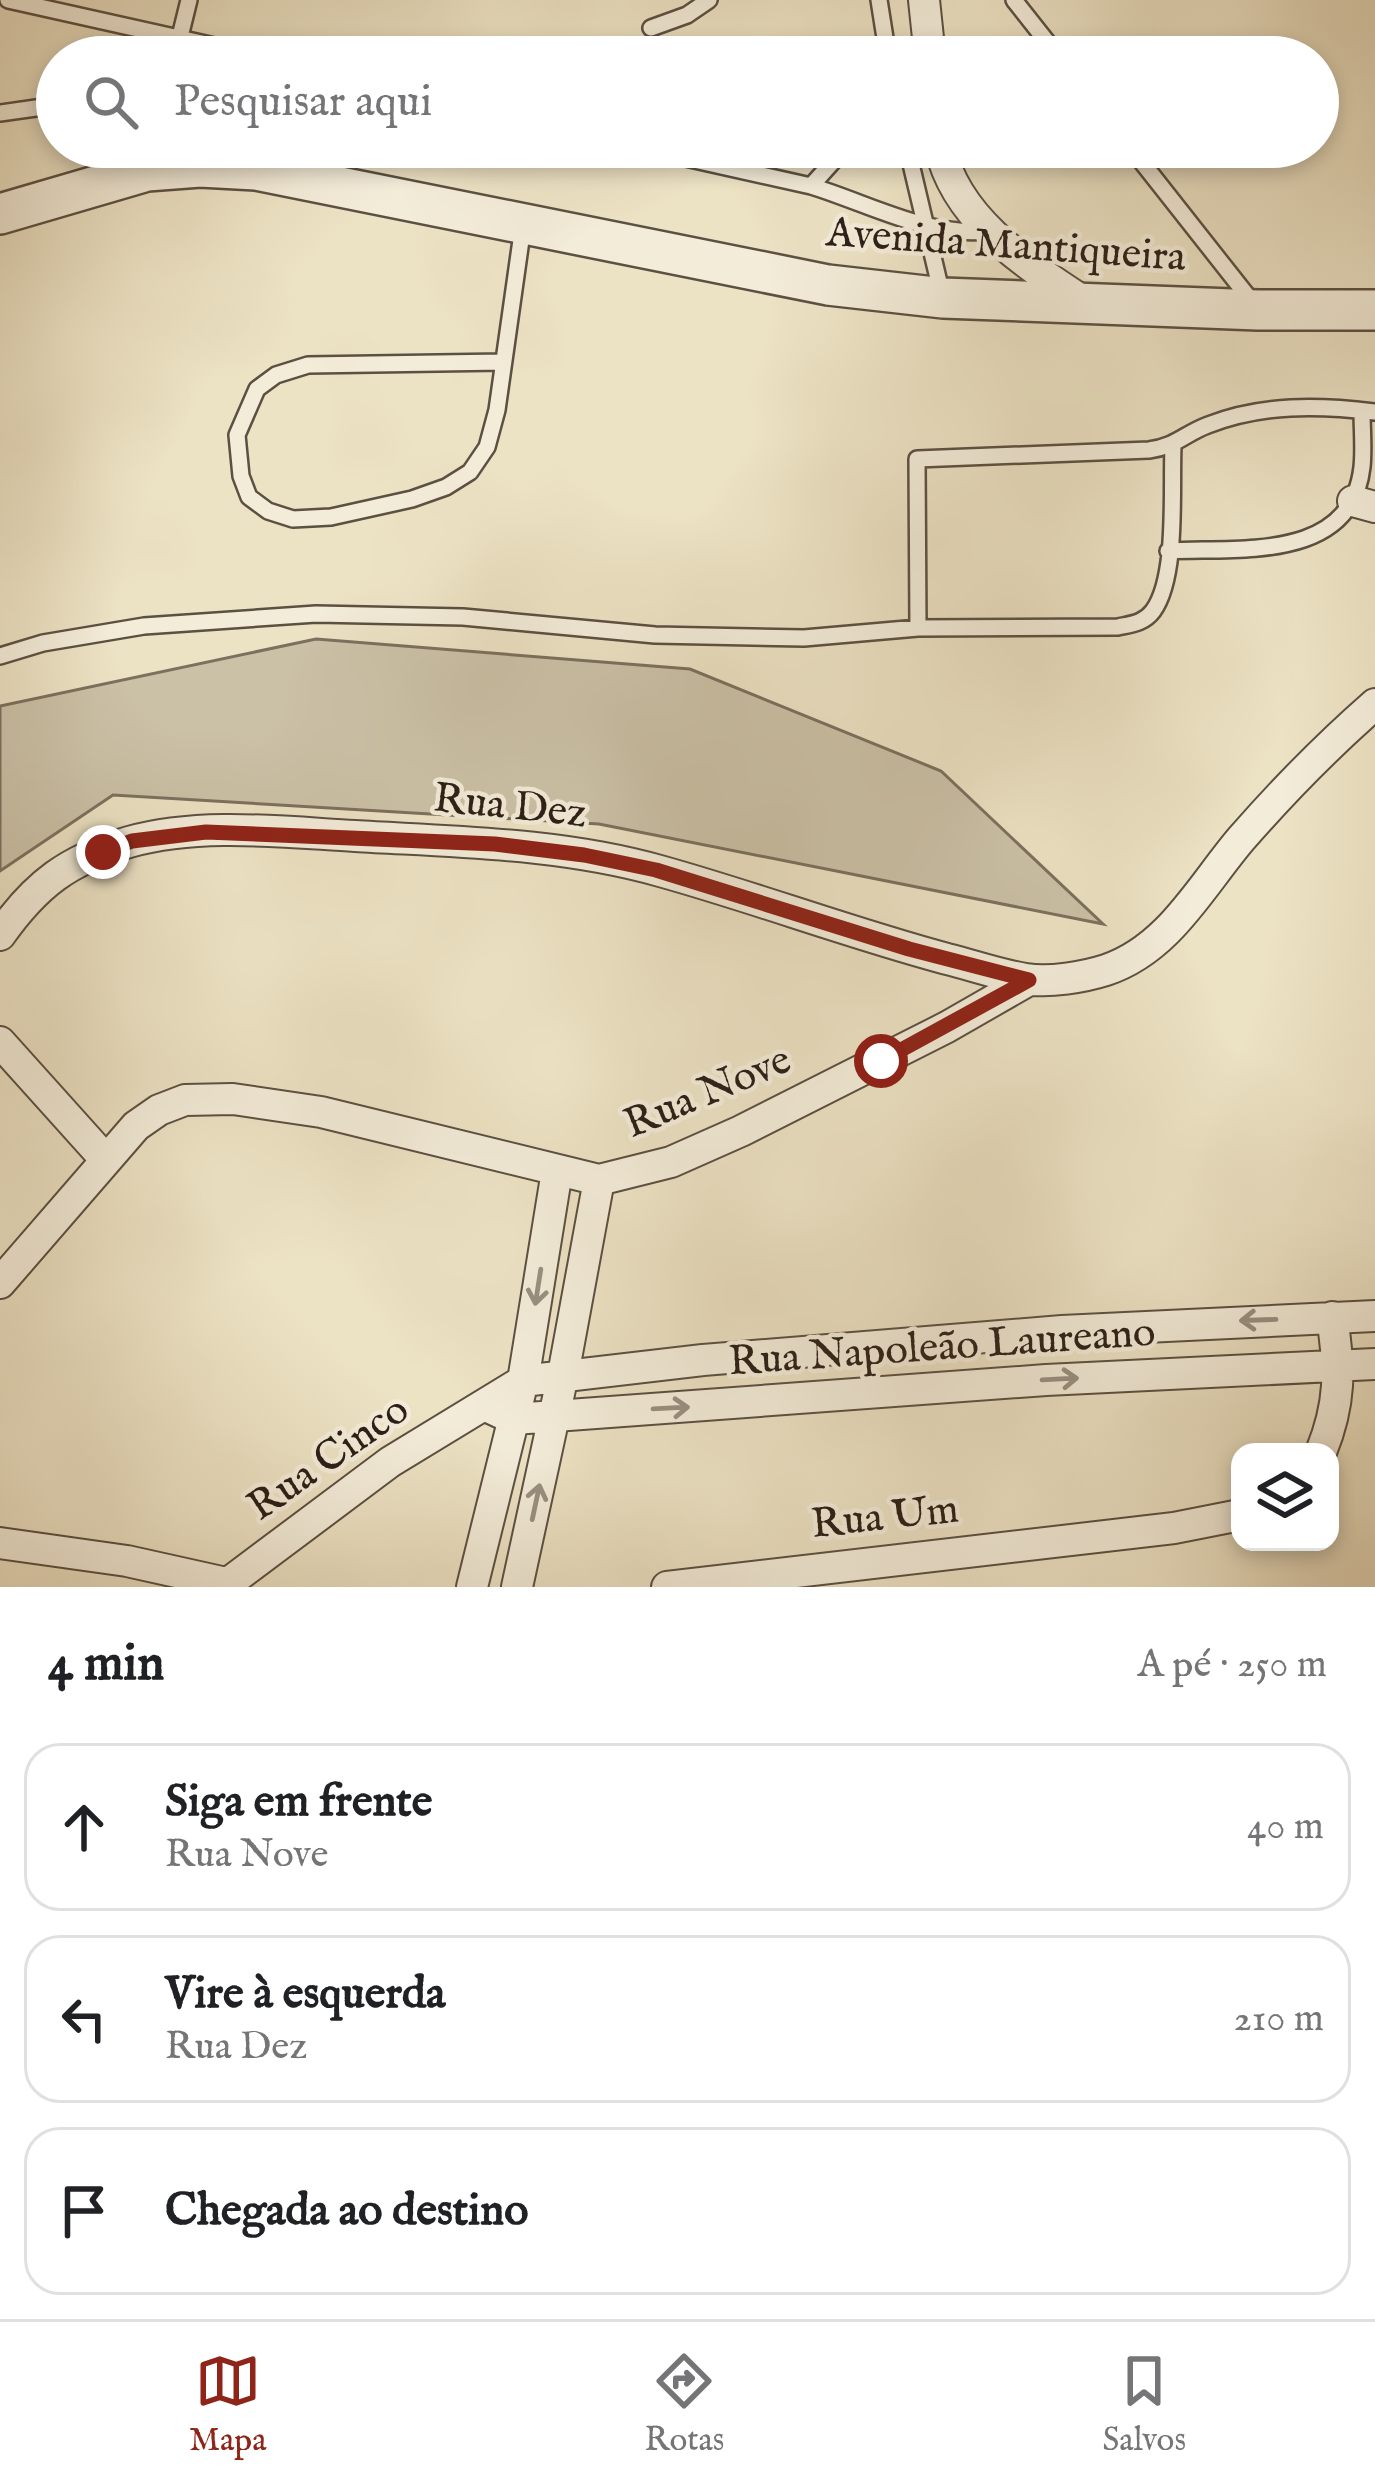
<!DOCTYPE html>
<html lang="pt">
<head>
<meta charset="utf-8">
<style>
	:root { --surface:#fff; --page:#f2f2f2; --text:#202124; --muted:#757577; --line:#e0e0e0; --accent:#8f2418 }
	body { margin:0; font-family:"IM FELL English",serif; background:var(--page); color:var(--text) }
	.controls { position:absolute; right:36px; bottom:36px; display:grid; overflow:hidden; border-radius:24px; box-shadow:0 6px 18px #0003 }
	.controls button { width:108px; height:108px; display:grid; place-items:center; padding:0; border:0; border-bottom:3px solid var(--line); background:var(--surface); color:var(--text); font:60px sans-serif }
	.stop { position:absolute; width:36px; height:36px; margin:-27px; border:9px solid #8f2418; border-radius:50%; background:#fff }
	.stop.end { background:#8f2418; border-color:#fff; box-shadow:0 3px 12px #0008 }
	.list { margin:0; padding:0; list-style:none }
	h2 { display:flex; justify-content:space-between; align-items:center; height:156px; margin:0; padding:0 48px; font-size:51px }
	h2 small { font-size:39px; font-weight:400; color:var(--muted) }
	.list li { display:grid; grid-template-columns:78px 1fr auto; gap:36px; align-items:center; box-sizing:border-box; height:168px; margin:0 24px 24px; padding:0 24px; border:3px solid var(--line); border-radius:36px }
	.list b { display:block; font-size:45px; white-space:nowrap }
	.list p { margin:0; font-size:39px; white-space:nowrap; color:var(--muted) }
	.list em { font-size:39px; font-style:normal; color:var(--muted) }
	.icon { flex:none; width:66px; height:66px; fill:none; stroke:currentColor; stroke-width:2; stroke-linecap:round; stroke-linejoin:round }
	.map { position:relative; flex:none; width:1375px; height:1587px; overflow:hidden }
	.search { position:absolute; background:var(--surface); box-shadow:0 6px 18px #0003; left:36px; right:36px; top:36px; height:132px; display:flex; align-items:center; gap:30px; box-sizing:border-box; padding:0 42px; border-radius:66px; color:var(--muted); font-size:45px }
	.sheet { height:732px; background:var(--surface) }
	nav { display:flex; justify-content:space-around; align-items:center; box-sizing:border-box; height:168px; border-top:3px solid var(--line); background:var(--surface); font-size:33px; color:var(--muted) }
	nav a { display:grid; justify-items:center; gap:6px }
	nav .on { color:var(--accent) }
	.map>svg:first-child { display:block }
	.green { fill:#cbc1a7; stroke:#7c705f; stroke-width:3 }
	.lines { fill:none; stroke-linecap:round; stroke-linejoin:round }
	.service-casing { stroke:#5c5042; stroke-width:20 }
	.minor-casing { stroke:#5c5042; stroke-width:34 }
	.tertiary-casing { stroke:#5c5042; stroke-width:44 }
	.service { stroke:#f3ecd9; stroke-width:15 }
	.minor { stroke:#f3ecd9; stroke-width:30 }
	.tertiary { stroke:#f3ecd9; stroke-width:39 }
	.oneway { stroke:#999082 }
	.route { stroke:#8f2418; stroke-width:15 }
	.labels { text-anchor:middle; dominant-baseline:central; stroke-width:9; stroke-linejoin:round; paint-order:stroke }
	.street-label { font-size:42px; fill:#2c1f17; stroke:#f3ecd9 }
</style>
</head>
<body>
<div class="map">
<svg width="1375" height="1587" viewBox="0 0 1375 1587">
	<rect width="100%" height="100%" fill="#ece2c4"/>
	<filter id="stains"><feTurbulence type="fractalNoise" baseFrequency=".00167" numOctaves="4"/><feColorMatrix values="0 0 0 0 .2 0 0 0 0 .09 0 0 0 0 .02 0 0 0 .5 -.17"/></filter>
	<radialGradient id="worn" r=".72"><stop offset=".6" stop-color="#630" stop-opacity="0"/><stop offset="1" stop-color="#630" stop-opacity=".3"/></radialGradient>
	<!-- green -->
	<path class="green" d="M316,639L690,669L941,771L1103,924L599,824L113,795L0,871V706Z"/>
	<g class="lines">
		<defs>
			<path id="service" d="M8,0L264,57
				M879,0L888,57
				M1014,0L1059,57
				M651,28L687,15L709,0
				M175,57L189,0
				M0,113L57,105
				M636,147L811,186L846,147
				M907,147L942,295
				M1130,147L1253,303
				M811,186C867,203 928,237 986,231
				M503,362L308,365L276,375L257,389L237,435L241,476L249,497L268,511L293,519L331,517L412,499L446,487L470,472L487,447L497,410L523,226
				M1173,447C1171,489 1178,577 1153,611C1144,623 1132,624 1118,627L918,628L917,459L1149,450C1177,446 1184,434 1208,425C1262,404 1318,405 1375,412
				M1168,551C1239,547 1351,563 1362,467C1364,449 1362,429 1362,411
				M0,656L43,643L144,626L316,614L463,617L655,635L804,638L918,628"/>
			<path id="minor" d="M924,0L930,57
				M940,147C956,221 1028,265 1087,304
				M1353,501L1375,507
				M0,935C36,884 68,860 129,842C199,822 283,832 355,836C456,842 561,843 660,871C757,898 850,933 947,959C972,965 999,975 1026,979C1049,983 1084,977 1106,970C1169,949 1201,886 1241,839C1283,791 1327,746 1375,704
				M0,1042L106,1160
				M0,1283L136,1126L159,1110L185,1100L233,1099L321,1112L599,1180L671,1162L741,1131L947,1027L1029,980
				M486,1406L514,1419L1046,1380L1375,1364
				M1321,1452C1341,1403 1340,1369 1332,1317
				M0,1543L127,1561L226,1583
				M223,1587L390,1462L523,1381L703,1360L1062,1331L1375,1316
				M472,1587L523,1381L557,1171
				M517,1587L563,1375L599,1180
				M667,1587L1174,1528L1240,1515"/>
			<path id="tertiary" d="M0,214L147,171L200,167L256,170L828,285L943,298L1258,310H1375"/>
		</defs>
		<!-- service casing -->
		<use href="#service" class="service-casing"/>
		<!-- minor casing -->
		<use href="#minor" class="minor-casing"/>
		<!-- tertiary casing -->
		<use href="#tertiary" class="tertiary-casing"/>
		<!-- service -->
		<use href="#service" class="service"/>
		<!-- minor -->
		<use href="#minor" class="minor"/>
		<!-- tertiary -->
		<use href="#tertiary" class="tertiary"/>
	</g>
	<!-- one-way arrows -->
	<defs><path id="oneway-shaft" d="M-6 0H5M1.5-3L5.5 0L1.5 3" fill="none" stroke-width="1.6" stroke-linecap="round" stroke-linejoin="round" transform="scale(3)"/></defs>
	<g class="oneway">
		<use href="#oneway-shaft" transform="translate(538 1287) rotate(99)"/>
		<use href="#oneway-shaft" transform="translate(1258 1320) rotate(178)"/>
		<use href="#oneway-shaft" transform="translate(1060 1379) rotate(-3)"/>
		<use href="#oneway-shaft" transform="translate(671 1408) rotate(-3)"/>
		<use href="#oneway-shaft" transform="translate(536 1502) rotate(-78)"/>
	</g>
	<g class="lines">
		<!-- route -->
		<path class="route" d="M103,852L132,841L206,832L495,844L584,855L656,870L909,949L1029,980L881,1061"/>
	</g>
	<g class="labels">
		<!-- street labels -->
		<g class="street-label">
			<text transform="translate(1006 246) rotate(4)">Avenida Mantiqueira</text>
			<text transform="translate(510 807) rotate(6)">Rua Dez</text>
			<text transform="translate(708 1093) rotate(-23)">Rua Nove</text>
			<text transform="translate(942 1348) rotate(-4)">Rua Napoleão Laureano</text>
			<text transform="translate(329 1459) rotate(-35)">Rua Cinco</text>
			<text transform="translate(885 1518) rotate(-6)">Rua Um</text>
		</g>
	</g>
	<rect width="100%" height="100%" filter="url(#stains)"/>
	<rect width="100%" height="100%" fill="url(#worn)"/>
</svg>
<div class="controls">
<button><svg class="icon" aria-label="layers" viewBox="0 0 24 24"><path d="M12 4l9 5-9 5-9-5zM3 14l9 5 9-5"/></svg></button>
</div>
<div class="stop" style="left:881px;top:1061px"></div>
<div class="stop end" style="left:103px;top:852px"></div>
<div class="search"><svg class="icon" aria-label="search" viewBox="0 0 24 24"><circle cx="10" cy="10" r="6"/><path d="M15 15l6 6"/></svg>Pesquisar aqui</div>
</div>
<section class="sheet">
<h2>4 min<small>A pé · 250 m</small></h2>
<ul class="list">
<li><svg class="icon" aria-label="ahead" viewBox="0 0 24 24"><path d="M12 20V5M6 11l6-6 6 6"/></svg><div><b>Siga em frente</b><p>Rua Nove</p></div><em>40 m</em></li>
<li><svg class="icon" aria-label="left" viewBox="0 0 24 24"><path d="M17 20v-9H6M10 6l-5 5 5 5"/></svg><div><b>Vire à esquerda</b><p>Rua Dez</p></div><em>210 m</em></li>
<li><svg class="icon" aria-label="arrive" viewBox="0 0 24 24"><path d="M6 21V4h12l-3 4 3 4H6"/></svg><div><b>Chegada ao destino</b></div></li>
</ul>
</section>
<nav>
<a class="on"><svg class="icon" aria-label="map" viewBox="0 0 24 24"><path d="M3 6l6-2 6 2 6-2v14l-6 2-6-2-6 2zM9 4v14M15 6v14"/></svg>Mapa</a>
<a><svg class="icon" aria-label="directions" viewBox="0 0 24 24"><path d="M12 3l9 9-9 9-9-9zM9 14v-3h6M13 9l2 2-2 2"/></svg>Rotas</a>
<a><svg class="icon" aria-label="saved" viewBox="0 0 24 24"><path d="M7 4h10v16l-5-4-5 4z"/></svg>Salvos</a>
</nav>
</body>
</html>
